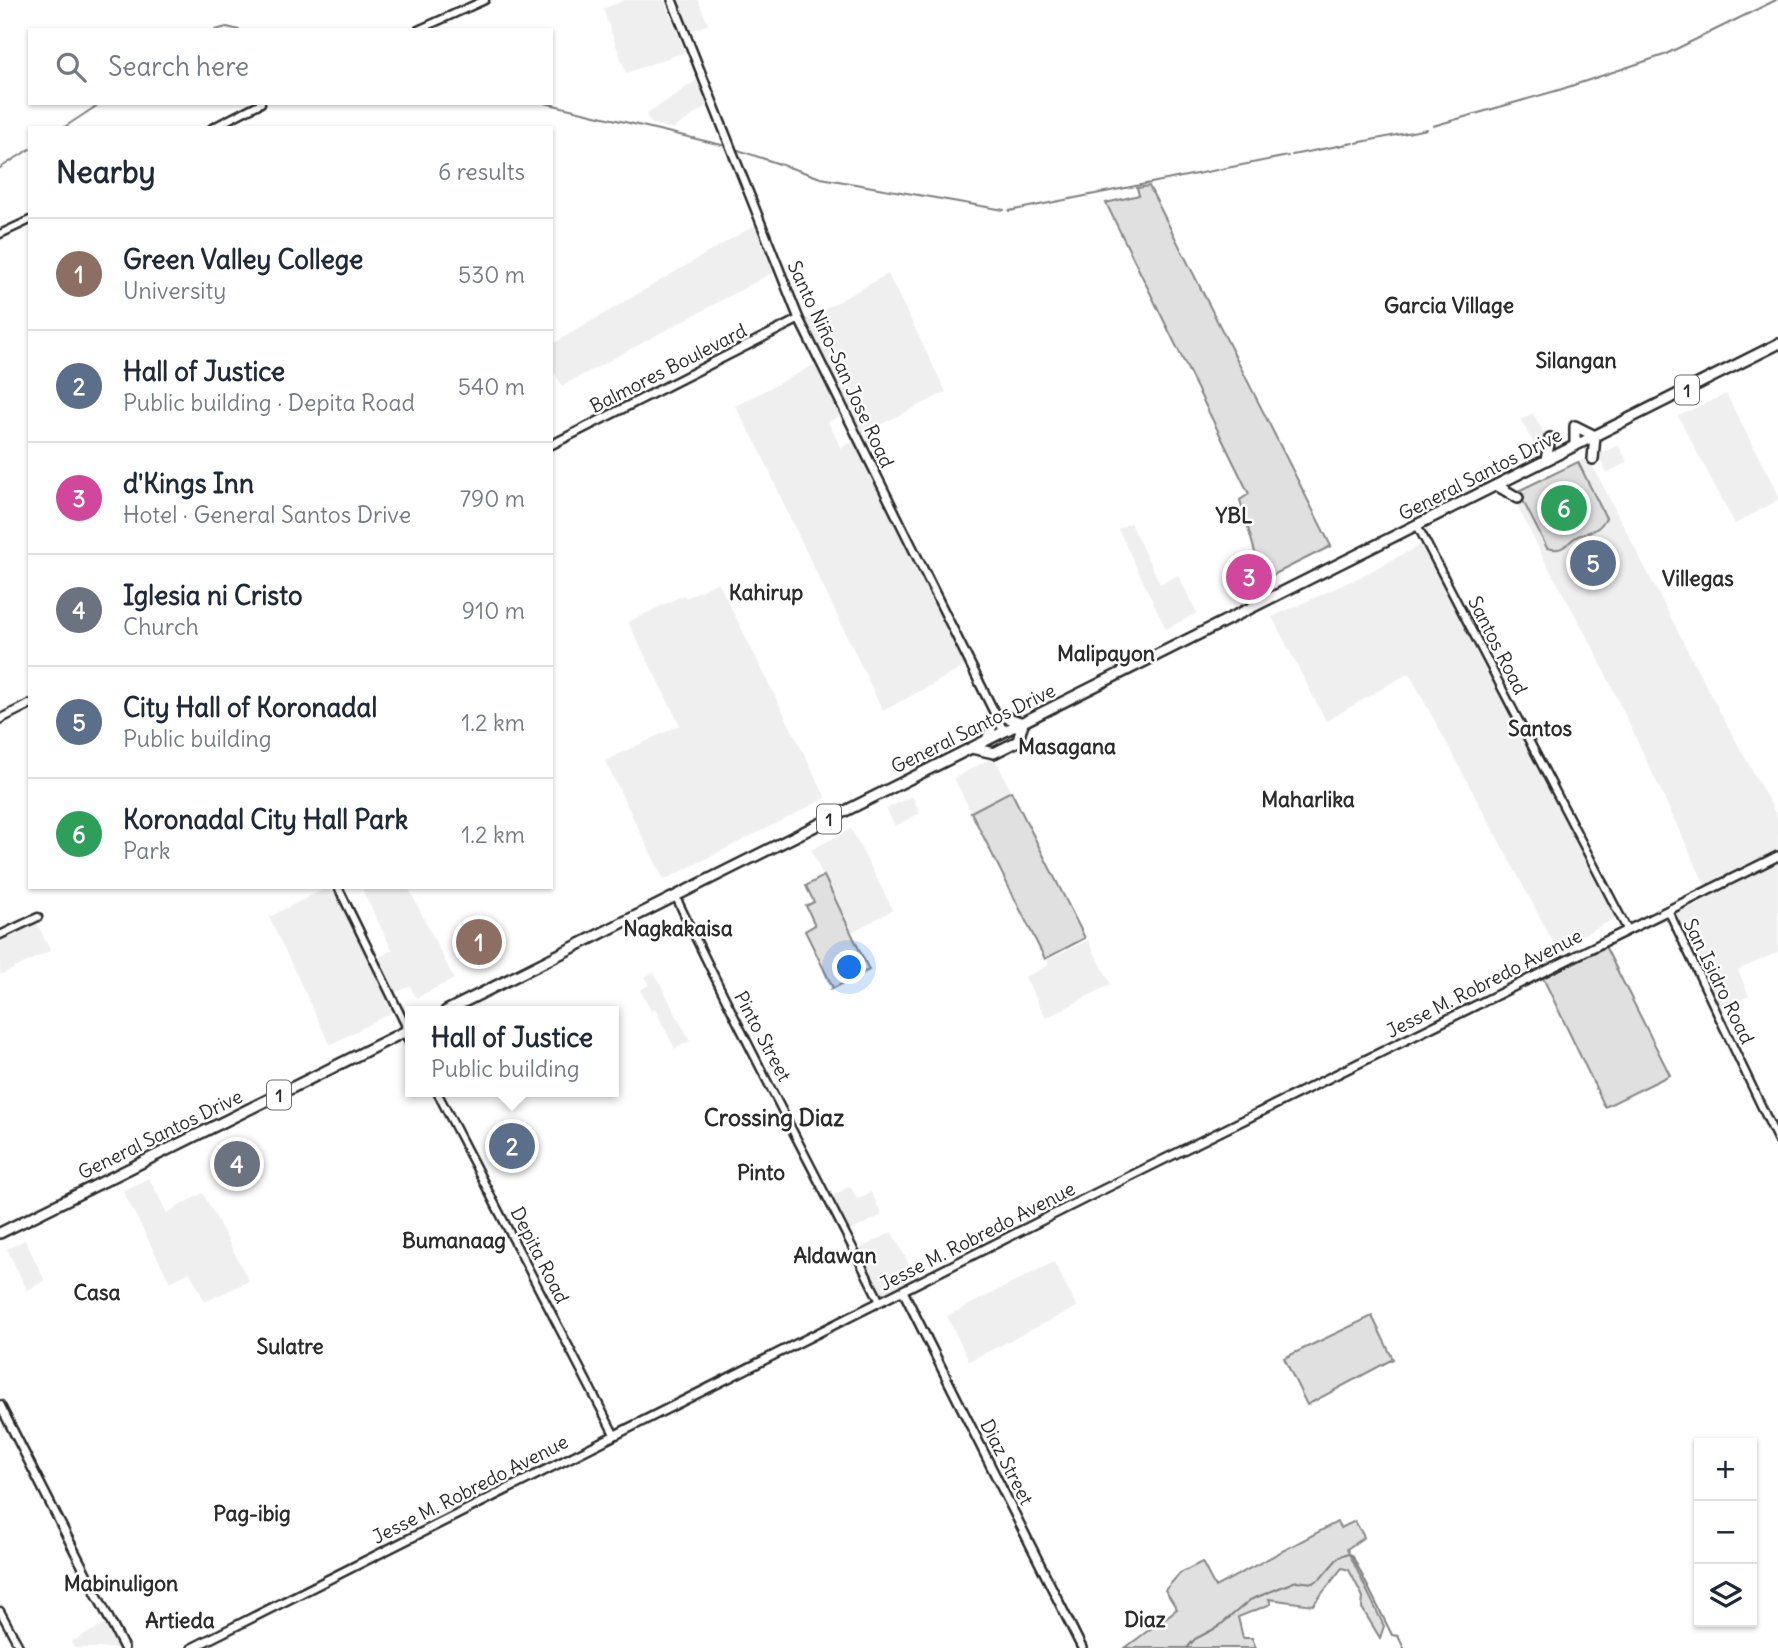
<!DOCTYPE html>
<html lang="en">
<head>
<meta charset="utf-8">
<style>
	:root { --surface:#fff; --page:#f2f2f3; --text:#1f2937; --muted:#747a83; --line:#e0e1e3; --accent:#1a73e8 }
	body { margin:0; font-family:Delius,sans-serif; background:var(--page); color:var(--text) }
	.controls { position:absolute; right:21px; bottom:21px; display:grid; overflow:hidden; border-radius:0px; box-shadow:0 2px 5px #0004 }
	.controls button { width:63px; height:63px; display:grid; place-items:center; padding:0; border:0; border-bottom:2px solid var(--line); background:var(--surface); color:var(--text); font:35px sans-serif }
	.you { position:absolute; left:850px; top:968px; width:24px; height:24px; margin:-18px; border:5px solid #fff; border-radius:50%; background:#1a73e8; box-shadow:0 0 0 10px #1a73e833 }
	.badge { display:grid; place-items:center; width:46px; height:46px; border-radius:50%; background:var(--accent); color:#fff; font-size:23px; font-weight:700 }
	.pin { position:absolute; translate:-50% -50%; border:4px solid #fff; box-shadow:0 2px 7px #0006 }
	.popup { position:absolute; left:405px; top:1006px; width:214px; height:91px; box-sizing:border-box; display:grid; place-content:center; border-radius:0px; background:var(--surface); filter:drop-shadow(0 2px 5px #0005); font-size:23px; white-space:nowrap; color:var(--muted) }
	.popup b { font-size:26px; color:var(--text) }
	.popup::after { content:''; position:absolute; left:50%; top:100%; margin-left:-14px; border:14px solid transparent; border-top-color:var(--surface) }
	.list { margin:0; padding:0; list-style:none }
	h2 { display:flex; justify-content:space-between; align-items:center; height:91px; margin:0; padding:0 28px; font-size:30px }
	h2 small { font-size:23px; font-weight:400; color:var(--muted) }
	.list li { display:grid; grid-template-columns:46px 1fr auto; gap:21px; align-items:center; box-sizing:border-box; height:112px; padding:0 28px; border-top:2px solid var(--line) }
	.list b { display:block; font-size:26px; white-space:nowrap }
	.list p { margin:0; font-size:23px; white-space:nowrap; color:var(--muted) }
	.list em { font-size:23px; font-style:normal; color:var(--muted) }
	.icon { flex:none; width:38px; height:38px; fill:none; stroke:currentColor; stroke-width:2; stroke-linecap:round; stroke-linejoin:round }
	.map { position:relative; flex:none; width:1778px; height:1648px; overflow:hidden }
	.search { position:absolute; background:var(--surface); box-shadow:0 2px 5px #0004; left:28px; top:28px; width:525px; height:77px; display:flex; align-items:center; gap:18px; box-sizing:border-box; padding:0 24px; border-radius:0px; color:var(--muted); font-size:26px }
	.panel { position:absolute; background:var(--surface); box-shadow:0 2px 5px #0004; left:28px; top:126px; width:525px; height:763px; border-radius:0px }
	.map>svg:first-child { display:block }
	.built { fill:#efefef }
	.green { fill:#e0e0e0; stroke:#868686; stroke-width:2 }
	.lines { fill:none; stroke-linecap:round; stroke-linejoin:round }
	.stream { stroke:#7e7e7e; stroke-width:2 }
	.tertiary-casing { stroke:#2b2b2b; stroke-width:11 }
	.secondary-casing { stroke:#2b2b2b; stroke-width:12 }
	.trunk-casing { stroke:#2b2b2b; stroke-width:14 }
	.tertiary { stroke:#fff; stroke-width:6 }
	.secondary { stroke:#fff; stroke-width:7 }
	.trunk { stroke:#fff; stroke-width:9 }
	.labels { text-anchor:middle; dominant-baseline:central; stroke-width:5; stroke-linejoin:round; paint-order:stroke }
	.shield { fill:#fff; stroke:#6b6b6b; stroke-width:2 }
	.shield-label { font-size:18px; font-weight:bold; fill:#2b2b2b }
	.street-label { font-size:19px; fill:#2b2b2b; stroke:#fff }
	.neighbourhood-label { font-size:21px; font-weight:bold; fill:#2b2b2b; stroke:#fff }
	.quarter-label { font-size:23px; font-weight:bold; fill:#2b2b2b; stroke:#fff }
</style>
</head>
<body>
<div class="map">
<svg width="1778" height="1648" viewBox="0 0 1778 1648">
	<rect width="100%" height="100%" fill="#fff"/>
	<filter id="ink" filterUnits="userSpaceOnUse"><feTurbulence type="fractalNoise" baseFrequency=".0143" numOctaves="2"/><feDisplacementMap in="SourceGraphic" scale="14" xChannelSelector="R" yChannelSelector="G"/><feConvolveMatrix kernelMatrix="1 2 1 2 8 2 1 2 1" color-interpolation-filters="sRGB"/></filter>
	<g filter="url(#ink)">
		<!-- built -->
		<path class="built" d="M625,0H664L685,52L626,73L603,9Z
			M676,0H698L708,24L689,32Z
			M697,80L708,105L673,129L652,124L646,115Z
			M755,225L774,272L562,386L551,366V345Z
			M888,274L946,392L862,434L805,320Z
			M816,364L841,415L828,422L841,448L854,441L966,666L883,711L785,507L761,452L735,406Z
			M1726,394L1778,494V500L1735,524L1678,416Z
			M1533,413L1547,439L1535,446L1521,420Z
			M1619,445L1627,462L1607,473L1598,455Z
			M1588,457L1707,688L1778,818V851L1706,887L1594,649L1545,561L1515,501L1521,497L1518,491Z
			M1130,523L1160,584L1178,575L1197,613L1166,629L1118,529Z
			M1424,543L1617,917L1557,949L1409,673L1326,721L1272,617L1360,577Z
			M718,582L826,798L664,880L605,761L680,725L628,622L684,595L686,598Z
			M994,757L1011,791L971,812L954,778Z
			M912,796L920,813L895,826L886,809Z
			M851,829L893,910L850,933L811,850Z
			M1778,862V952L1738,970L1749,996L1719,1009L1674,914Z
			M328,887H336L396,1010L330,1045L269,917Z
			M361,887H408L454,979L416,998L410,986L393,994L376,959L392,950Z
			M36,921L50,951L0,975V940Z
			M1088,940L1111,984L1046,1018L1025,977L1049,965L1047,960Z
			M654,972L690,1041L675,1049L655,1009L651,1011L640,990L649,985L645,977Z
			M149,1178L167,1213L203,1193L249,1281L205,1302L190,1272L170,1282L123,1191Z
			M850,1186L857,1199L871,1192L882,1215L850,1231L833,1196Z
			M892,1232L917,1279L883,1296L859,1249Z
			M25,1240L45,1281L27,1290L7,1249Z
			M1054,1262L1077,1307L969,1361L947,1316Z
			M105,1624L118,1648H74L71,1642Z"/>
		<!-- green -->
		<path class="green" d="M1149,186L1331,546L1263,580L1240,500L1249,494L1106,203L1139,195L1137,188Z
			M1578,462L1606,518C1596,534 1592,529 1578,536C1566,542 1565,553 1547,548L1518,491Z
			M1011,791L1085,938L1045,959L971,812Z
			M824,876L869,970L830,990L833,988L805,931L815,925L806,906L814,902L806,886Z
			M1605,946L1670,1075L1605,1107L1543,978Z
			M1372,1316L1393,1359L1307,1405L1284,1358Z
			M1355,1521L1364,1537L1347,1549L1384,1626L1380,1638L1362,1608L1363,1597L1349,1570L1342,1568L1313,1605L1269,1599L1271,1604L1238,1617L1243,1638H1252L1256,1648H1125L1177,1609L1165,1590L1180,1573L1202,1562L1215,1587L1337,1522L1341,1528Z"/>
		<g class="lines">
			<!-- stream -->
			<path class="stream" d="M215,30L227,27L239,30
				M545,103L726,146
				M1433,126L1559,90L1664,55L1776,0
				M63,128L98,105
				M1356,143L1427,129
				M738,150L821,178L1004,210
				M1292,155L1353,143
				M0,168L30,149
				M1009,211L1288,156
				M1187,1648L1195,1639L1218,1627L1250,1600L1296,1581L1313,1583L1320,1579L1338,1558L1345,1554L1352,1555L1392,1635L1398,1636L1404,1648"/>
			<defs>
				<path id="tertiary" d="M418,30L485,0
					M212,128L261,103
					M0,234L30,220
					M1417,525L1627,929
					M338,887L408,1030
					M676,897C740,1034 813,1167 880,1302
					M1668,910L1778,1141
					M0,935L38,917
					M404,1032L410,1044
					M437,1092L614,1434
					M0,1611L20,1648"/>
				<path id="secondary" d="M672,0L799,319L1004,732
					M551,445L799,319
					M0,719L30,704
					M903,1291L1082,1648
					M0,1405L124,1648
					M192,1648L1096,1193L1778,856"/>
				<path id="trunk" d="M1575,446V426L1595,436
					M1593,459L1595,436
					M1546,460L1550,438
					M1496,485L1518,498
					M987,740L996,714L1023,723
					M971,748L994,753L1018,741L1023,723
					M446,1011L1778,344
					M0,1233L410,1029"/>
			</defs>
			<!-- tertiary casing -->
			<use href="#tertiary" class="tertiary-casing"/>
			<!-- secondary casing -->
			<use href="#secondary" class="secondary-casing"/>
			<!-- trunk casing -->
			<use href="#trunk" class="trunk-casing"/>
			<!-- tertiary -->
			<use href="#tertiary" class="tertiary"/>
			<!-- secondary -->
			<use href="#secondary" class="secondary"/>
			<!-- trunk -->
			<use href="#trunk" class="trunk"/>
		</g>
	</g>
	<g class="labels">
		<!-- shield labels -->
		<g class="shield">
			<rect x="1675" y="375.5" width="24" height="29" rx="5"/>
			<rect x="817" y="804.5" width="24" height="29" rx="5"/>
			<rect x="267" y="1080.5" width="24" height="29" rx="5"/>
		</g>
		<g class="shield-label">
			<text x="1687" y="390">1</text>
			<text x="829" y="819">1</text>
			<text x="279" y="1095">1</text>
		</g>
		<!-- street labels -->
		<g class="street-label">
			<text transform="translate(841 364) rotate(65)">Santo Niño-San Jose Road</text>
			<text transform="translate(668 368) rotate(-27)">Balmores Boulevard</text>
			<text transform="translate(1480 474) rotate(-27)">General Santos Drive</text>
			<text transform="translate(1498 645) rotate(63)">Santos Road</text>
			<text transform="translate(973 728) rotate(-26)">General Santos Drive</text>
			<text transform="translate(1719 981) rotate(64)">San Isidro Road</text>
			<text transform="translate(1484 983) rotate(-27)">Jesse M. Robredo Avenue</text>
			<text transform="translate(763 1036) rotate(62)">Pinto Street</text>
			<text transform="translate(160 1134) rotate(-26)">General Santos Drive</text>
			<text transform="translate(977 1236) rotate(-27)">Jesse M. Robredo Avenue</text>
			<text transform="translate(540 1255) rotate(63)">Depita Road</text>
			<text transform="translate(1007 1462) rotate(63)">Diaz Street</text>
			<text transform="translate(470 1489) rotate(-27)">Jesse M. Robredo Avenue</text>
		</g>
		<!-- neighbourhood labels -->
		<g class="neighbourhood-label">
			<text x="1449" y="305">Garcia Village</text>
			<text x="1576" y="360">Silangan</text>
			<text x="1234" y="515">YBL</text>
			<text x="1698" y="578">Villegas</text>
			<text x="766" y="592">Kahirup</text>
			<text x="1106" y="653">Malipayon</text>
			<text x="1540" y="728">Santos</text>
			<text x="1067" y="746">Masagana</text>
			<text x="1308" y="799">Maharlika</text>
			<text x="678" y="928">Nagkakaisa</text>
			<text x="761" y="1172">Pinto</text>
			<text x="454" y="1240">Bumanaag</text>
			<text x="835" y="1255">Aldawan</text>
			<text x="97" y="1292">Casa</text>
			<text x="290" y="1346">Sulatre</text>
			<text x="252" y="1513">Pag-ibig</text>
			<text x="121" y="1583">Mabinuligon</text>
			<text x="1145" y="1619">Diaz</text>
			<text x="180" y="1620">Artieda</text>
		</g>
		<!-- quarter labels -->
		<g class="quarter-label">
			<text x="774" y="1117">Crossing Diaz</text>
		</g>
	</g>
</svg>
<div class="controls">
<button>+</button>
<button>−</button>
<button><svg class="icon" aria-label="layers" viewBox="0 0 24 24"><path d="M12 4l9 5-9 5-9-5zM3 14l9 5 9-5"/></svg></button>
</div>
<div class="you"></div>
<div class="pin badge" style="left:479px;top:942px;background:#8d6e63">1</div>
<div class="pin badge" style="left:512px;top:1146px;background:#5c6f8a">2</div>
<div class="popup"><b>Hall of Justice</b>Public building</div>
<div class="pin badge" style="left:1249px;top:577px;background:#d1479c">3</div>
<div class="pin badge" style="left:237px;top:1164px;background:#6b7280">4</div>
<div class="pin badge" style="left:1593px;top:563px;background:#5c6f8a">5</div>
<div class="pin badge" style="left:1564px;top:508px;background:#2e9e5b">6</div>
<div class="search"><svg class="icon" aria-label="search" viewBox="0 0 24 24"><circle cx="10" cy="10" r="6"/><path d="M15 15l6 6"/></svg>Search here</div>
<section class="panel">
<h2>Nearby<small>6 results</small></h2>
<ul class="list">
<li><span class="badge" style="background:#8d6e63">1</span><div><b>Green Valley College</b><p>University</p></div><em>530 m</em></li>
<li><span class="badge" style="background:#5c6f8a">2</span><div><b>Hall of Justice</b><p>Public building · Depita Road</p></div><em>540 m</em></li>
<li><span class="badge" style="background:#d1479c">3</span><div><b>d'Kings Inn</b><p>Hotel · General Santos Drive</p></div><em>790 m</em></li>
<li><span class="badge" style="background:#6b7280">4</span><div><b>Iglesia ni Cristo</b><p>Church</p></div><em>910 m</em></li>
<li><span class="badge" style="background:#5c6f8a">5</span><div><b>City Hall of Koronadal</b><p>Public building</p></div><em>1.2 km</em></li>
<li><span class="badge" style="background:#2e9e5b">6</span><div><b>Koronadal City Hall Park</b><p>Park</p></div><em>1.2 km</em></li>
</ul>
</section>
</div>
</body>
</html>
